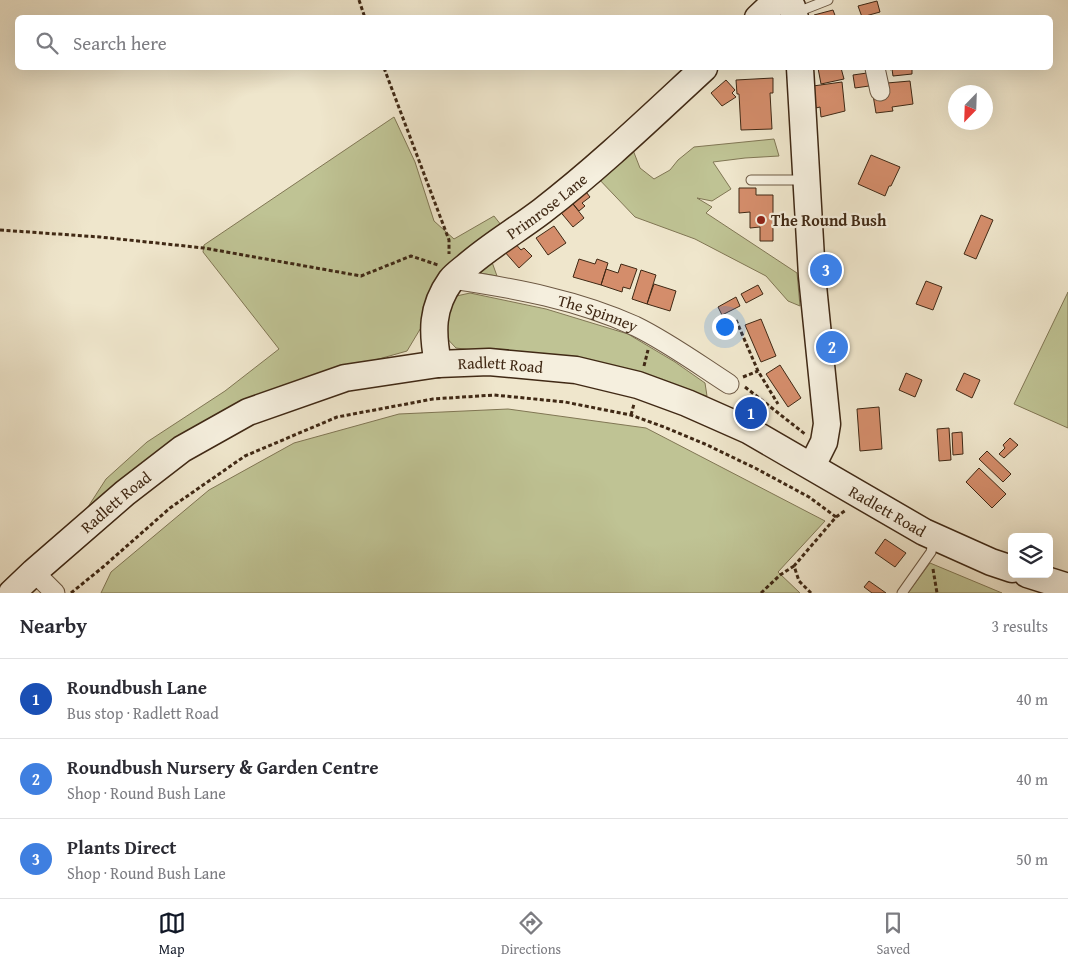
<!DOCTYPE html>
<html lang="en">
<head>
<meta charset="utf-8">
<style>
	:root { --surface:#fff; --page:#f2f2f3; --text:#2b2b33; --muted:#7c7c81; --line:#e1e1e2; --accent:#111827 }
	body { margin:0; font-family:"Gentium Book Plus",serif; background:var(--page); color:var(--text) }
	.controls { position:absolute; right:15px; bottom:15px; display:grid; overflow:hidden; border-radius:8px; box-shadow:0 5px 20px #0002 }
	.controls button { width:45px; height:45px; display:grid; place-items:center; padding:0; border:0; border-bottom:1px solid var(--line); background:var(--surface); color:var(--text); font:25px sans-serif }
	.compass { position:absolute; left:948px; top:85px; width:45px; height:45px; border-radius:50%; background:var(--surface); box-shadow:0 5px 20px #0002; rotate:203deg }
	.you { position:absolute; left:724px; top:326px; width:18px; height:18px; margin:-12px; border:4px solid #fff; border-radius:50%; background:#1a73e8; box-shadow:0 0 0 8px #1a73e833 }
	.badge { display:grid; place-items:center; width:32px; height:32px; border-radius:50%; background:var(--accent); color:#fff; font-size:16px; font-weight:700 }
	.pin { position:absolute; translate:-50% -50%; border:2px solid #fff; box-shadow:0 1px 5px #0006 }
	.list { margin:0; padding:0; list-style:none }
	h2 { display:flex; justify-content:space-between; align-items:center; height:65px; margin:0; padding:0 20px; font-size:21px }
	h2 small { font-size:16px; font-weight:400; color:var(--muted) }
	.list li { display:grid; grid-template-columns:32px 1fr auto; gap:15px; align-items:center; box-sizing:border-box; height:80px; padding:0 20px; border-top:1px solid var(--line) }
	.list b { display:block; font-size:19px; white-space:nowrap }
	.list p { margin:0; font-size:16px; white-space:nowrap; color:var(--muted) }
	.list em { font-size:16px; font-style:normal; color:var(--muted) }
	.icon { flex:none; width:28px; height:28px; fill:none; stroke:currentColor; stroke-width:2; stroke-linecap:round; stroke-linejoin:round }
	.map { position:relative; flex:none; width:1068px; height:593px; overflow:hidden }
	.search { position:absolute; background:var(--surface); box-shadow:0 5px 20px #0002; left:15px; right:15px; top:15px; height:55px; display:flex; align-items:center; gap:12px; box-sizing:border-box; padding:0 18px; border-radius:8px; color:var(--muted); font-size:19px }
	.sheet { height:305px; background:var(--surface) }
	nav { display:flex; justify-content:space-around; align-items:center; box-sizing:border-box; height:70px; border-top:1px solid var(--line); background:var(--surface); font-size:14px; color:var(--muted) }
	nav a { display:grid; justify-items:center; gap:2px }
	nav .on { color:var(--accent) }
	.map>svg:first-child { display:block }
	.green { fill:#bfc394; stroke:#807654 }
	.building { fill:#d48d6b; stroke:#402915 }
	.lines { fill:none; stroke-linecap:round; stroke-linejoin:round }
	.lane-casing { stroke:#6c5843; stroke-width:11 }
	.street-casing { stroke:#6c5843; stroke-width:21 }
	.secondary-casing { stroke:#402915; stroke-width:29 }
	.path { stroke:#402915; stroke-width:3; stroke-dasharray:4 2.5; stroke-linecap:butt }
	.lane { stroke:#f5efde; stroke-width:9 }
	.street { stroke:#f5efde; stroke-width:19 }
	.secondary { stroke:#f5efde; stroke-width:26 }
	.poi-dot { fill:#8f2418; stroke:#f5efde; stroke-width:2 }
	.labels { text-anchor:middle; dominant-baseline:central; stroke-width:4.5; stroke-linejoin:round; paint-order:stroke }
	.street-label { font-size:16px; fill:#402915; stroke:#f5efde }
	.poi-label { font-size:16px; font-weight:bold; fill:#402915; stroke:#f5efde; text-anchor:start }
</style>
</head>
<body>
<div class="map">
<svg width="1068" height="593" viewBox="0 0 1068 593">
	<rect width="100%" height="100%" fill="#efe6cc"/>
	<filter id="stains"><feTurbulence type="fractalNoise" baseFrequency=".004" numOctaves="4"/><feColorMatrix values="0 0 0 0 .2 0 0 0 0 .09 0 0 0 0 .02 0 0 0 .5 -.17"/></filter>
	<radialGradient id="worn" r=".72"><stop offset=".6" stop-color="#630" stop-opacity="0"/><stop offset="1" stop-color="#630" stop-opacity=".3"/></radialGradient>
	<!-- green -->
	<path class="green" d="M394,117L415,162L434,221L454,239L494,216L505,230L488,251L497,276L444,267L434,289L422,326L407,351L301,381L86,510L106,479L147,442L225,391L279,349L203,252L204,245Z
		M774,139L779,156L745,158L713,162L731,189L712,201L697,198L712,207L706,213L797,273L800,306L788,301L766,276L695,239L635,217L596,176L631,145L640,168L654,179L670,170L678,160L694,147Z
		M1068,292V428L1014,404Z
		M470,293L546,309L628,334L675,362L705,383L707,396L608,369L545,359L456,348L440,331L452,297Z
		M508,409L646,428L825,521L778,572L800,593H101L111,572L209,490L294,443L399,414Z
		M930,563L1002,593H908Z"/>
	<!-- building -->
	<path class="building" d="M877,1L880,12L862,17L858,6Z
		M833,10L836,18H815L814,15Z
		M818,68H841L844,79L821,84Z
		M890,68H912V74L893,76L892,69L890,70Z
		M867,73L869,86L855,88L853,75Z
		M773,78V93H770L772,129L741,130L739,94H737L736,80Z
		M726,80L735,90L732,93L736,97L722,106L711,93Z
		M910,81L913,104L892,107L893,111L876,113L873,95L887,83Z
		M842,82L845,111L821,117L820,107L816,108L813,86Z
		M871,155L900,167L891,186H889L885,196L858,184Z
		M583,188L590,197L582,203L585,206L579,211L569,199Z
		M739,188H756V195H773V241H760V227L750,228V212L739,213Z
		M569,199L584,218L573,227L558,209Z
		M981,215L993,220L976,259L964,254Z
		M554,226L566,243L548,255L536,238Z
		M513,241L521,250L524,248L532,256L519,268L504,251Z
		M579,259L595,264L597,259L608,263L601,285L573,277Z
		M621,264L637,269L630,289L623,287L622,292L601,285L606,269L618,273Z
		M641,270L656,275L647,304L632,299Z
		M926,281L942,287L933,310L916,304Z
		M654,284L676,291L670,311L647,304Z
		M758,285L763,294L746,303L741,294Z
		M736,297L740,306L722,315L718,307Z
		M761,319L776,356L761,362L745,325Z
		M780,365L801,398L788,407L766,374Z
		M906,373L922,380L915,397L899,390Z
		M964,373L980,380L972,398L956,390Z
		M879,407L882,449L860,451L857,409Z
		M949,428L951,460L939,461L937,429Z
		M962,432L963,454L953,455L952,433Z
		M1010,438L1018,445L1004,458L999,454L1005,448L1003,445Z
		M987,451L1011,474L1003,482L979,459Z
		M979,468L1006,494L992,508L966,482Z
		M885,539L906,553L895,567L875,553Z
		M869,581L886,593H872L864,587Z"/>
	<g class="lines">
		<defs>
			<path id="lane" d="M795,13L828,0
				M751,180H804
				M902,593L931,552L934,538"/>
			<g id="street">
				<path d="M875,68L880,91"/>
				<path id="s1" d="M452,279C514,288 578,300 635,326C668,342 698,364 729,384"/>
				<path d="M34,572L55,593"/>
			</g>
			<g id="secondary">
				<path d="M788,0L792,7L795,18"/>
				<path d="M758,18L777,0"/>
				<path d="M800,68L812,276L827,424L824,442L812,466"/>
				<path id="s2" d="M438,364C432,332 431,308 451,280C455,275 462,270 468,265C491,245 517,230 542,211C599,167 651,117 704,68"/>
				<path d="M1027,574L1068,587"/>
				<path id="s3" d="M12,593L34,572L125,493L182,449L248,412L345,378L438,364L489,362L576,370L638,385L687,403L748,430L924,532L991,562L1012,569"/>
			</g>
		</defs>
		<!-- lane casing -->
		<use href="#lane" class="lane-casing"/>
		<!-- street casing -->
		<use href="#street" class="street-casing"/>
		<!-- secondary casing -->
		<use href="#secondary" class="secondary-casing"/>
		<!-- path -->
		<path class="path" d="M359,0L365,18
			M384,68L449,240V254
			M0,230L100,237L204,248L361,276L411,256L438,265
			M736,320L758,371L778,404
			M644,366L648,350
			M743,377L758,371
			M745,387L805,434
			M631,415L634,404
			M836,517L846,510
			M933,569L937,593
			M71,593L103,567L170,508L245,456L337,417L433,399L494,395L565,402L631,415L664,427L705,444L757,469L809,497L836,517L794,566L799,581L811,593
			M761,593L780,575L794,566"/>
		<!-- lane -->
		<use href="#lane" class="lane"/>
		<!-- street -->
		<use href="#street" class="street"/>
		<!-- secondary -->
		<use href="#secondary" class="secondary"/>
	</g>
	<!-- markers -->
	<circle class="poi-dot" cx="761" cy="220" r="5"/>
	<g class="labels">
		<!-- street labels -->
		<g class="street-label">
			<text stroke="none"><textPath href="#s2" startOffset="209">Primrose Lane</textPath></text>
			<text stroke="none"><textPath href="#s1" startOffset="150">The Spinney</textPath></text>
			<text stroke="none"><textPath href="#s3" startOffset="558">Radlett Road</textPath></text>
			<text stroke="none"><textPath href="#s3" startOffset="138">Radlett Road</textPath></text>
			<text stroke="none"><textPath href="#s3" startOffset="978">Radlett Road</textPath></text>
		</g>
		<!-- poi labels -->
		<g class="poi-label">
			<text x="771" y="220">The Round Bush</text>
		</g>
	</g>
	<rect width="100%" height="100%" filter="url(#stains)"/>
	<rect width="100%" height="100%" fill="url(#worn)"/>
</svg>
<div class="controls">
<button><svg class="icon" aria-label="layers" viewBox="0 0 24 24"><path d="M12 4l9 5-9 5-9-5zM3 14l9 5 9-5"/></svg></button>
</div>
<svg class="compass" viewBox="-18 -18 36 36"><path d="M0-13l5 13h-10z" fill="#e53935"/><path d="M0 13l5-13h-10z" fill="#7c7c81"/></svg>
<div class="you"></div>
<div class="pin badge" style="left:751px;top:413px;background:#1a4fb4">1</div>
<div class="pin badge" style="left:832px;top:347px;background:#3f7fe0">2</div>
<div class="pin badge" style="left:826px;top:270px;background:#3f7fe0">3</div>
<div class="search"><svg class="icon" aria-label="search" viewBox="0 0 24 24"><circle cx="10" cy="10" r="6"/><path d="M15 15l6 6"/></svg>Search here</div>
</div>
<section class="sheet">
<h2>Nearby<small>3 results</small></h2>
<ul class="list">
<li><span class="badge" style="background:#1a4fb4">1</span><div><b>Roundbush Lane</b><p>Bus stop · Radlett Road</p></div><em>40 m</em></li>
<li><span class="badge" style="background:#3f7fe0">2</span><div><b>Roundbush Nursery &amp; Garden Centre</b><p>Shop · Round Bush Lane</p></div><em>40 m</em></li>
<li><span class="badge" style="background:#3f7fe0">3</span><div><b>Plants Direct</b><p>Shop · Round Bush Lane</p></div><em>50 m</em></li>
</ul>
</section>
<nav>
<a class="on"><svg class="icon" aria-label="map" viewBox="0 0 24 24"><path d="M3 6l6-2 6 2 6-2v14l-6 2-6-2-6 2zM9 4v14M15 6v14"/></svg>Map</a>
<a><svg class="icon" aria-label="directions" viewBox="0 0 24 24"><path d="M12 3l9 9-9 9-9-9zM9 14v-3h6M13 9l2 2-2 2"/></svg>Directions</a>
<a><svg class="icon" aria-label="saved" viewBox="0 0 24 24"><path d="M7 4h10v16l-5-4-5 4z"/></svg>Saved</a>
</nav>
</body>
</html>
